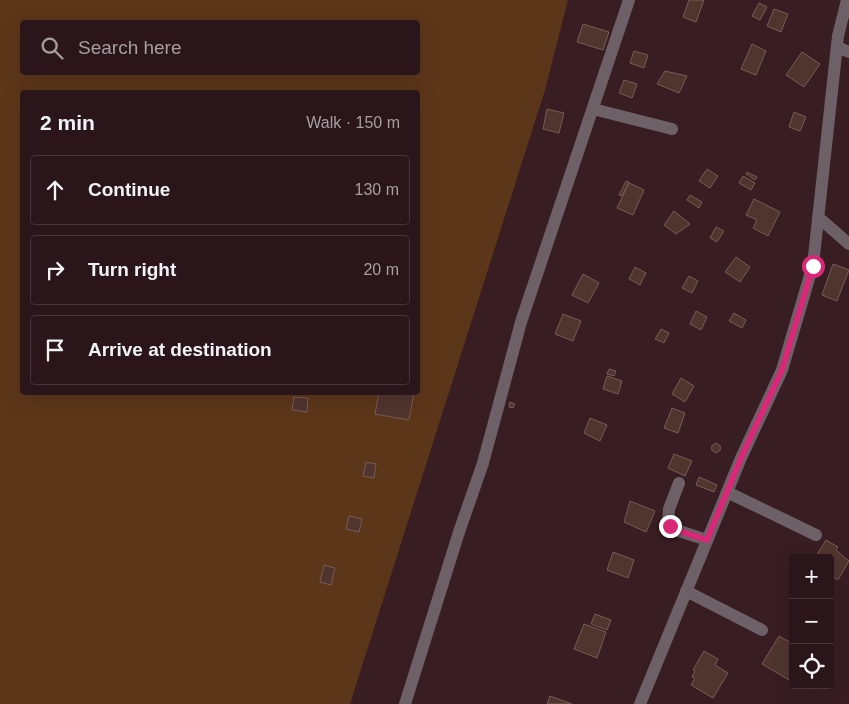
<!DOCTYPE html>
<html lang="en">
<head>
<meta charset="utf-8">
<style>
	:root { --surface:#2a161a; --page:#362327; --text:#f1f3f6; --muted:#a59fa2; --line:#463539 }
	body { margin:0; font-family:Arial,sans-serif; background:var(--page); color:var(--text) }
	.controls { position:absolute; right:15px; bottom:15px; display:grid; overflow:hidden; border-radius:5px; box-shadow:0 5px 20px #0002 }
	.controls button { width:45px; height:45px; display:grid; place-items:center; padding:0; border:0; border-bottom:1px solid var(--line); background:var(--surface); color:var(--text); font:25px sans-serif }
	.stop { position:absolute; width:15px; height:15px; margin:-11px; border:4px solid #db2777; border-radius:50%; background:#fff }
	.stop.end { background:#db2777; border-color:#fff; box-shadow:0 1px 5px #0008 }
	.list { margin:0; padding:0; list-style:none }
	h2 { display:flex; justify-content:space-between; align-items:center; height:65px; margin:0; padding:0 20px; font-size:21px }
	h2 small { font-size:16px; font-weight:400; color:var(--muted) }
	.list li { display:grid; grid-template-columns:32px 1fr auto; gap:15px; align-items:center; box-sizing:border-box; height:70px; margin:0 10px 10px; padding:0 10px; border:1px solid var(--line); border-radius:5px }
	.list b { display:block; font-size:19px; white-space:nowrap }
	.list em { font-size:16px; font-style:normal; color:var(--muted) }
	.icon { flex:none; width:28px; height:28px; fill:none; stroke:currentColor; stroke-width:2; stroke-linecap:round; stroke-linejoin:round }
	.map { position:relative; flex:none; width:849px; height:704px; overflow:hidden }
	.search { position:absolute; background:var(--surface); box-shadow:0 5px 20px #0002; left:20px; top:20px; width:400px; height:55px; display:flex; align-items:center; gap:12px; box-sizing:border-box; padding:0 18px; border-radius:5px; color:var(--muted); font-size:19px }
	.panel { position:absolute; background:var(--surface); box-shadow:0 5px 20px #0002; left:20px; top:90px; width:400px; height:305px; border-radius:5px }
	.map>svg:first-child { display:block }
	.green { fill:#5c3619; fill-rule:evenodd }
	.building { fill:#50352f; stroke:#795b55 }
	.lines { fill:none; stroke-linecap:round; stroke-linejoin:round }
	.street { stroke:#6d6066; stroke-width:12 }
	.route { stroke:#db2777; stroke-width:6 }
</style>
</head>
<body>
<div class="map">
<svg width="849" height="704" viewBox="0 0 849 704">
	<rect width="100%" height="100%" fill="#381e22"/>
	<!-- green -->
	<path class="green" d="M0,0H568L545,90L350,704H0ZM22,22H418V72H22ZM22,92H418V392H22Z"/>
	<!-- building -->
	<path class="building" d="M689,0H704L696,22L683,17Z
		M759,3L767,7L760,20L752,16Z
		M774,9L788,14L781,32L767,26Z
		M583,24L609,32L603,50L577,42Z
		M752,44L766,51L756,75L741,69Z
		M634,51L648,55L644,68L630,63Z
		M802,52L820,64L804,87L786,75Z
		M665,71L687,76L679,93L657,84Z
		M624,80L637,84L632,98L619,93Z
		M547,109L564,113L559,133L543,129Z
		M794,112L806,117L800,131L789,127Z
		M707,169L718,176L710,188L699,181Z
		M747,172L757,177L755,180L746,174Z
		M743,176L755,183L751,190L739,183Z
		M626,181L629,182L622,196L619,195Z
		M629,183L644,190L633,215L617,208Z
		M690,195L702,202L699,208L687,200Z
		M754,199L780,212L768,236L753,228L757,220L746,215Z
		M674,211L690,224L676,234L664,225Z
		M716,227L724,231L717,242L710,238Z
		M736,257L750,267L740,282L725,272Z
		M833,264L849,270L837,301L822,295Z
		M635,267L646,273L640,285L629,279Z
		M583,274L599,283L588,303L572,295Z
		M689,276L698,281L692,293L682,288Z
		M696,311L707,317L701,330L690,324Z
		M734,313L746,320L742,328L729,321Z
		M563,314L581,321L573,341L555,334Z
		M661,329L669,333L664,343L655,339Z
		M609,369L616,371L614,376L607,374Z
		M607,376L622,381L618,394L603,389Z
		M681,378L694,386L685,402L672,394Z
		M379,392H414L409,420L375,414Z
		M294,397L308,398L307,412L292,410Z
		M510,402L515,404L513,408L509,407Z
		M672,408L685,413L678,433L664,428Z
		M590,418L607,425L600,441L584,433Z
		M711.5 448a4.5 4.5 0 1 1 9 0a4.5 4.5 0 1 1-9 0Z
		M674,454L692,461L685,476L668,468Z
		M366,462L376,464L374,478L363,476Z
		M699,477L717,485L714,492L696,485Z
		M630,501L655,511L646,532L624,522Z
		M349,516L362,519L359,532L346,529Z
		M826,540L838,547L836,550L849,561L838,580L830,575V558H815Z
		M613,552L634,560L628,578L607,570Z
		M324,565L335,568L331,585L320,582Z
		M595,614L611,620L607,630L591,624Z
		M584,624L606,632L597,658L574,649Z
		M779,636L793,644V673L789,680L762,664Z
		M704,651L718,659L715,665L728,673L713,698L691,685L695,678L692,677L695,671L693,670Z
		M550,696L572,704H547Z"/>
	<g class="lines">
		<!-- street -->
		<path class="street" d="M837,47L849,52
			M593,109L672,129
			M818,217L849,244
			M679,483L669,509L668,523L673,529L707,540
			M727,492L816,535
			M686,591L762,630
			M405,704L459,532L483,463L521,322L629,0
			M640,704L741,458L782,370L813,265L838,36L847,0"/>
	</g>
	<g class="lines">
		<!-- route -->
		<path class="route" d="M670,526L673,529L707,540L741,458L782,370L813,266"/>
	</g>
</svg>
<div class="controls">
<button>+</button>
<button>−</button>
<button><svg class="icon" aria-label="locate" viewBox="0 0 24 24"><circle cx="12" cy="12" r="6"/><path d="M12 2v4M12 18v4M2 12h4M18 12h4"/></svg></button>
</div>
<div class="stop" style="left:813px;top:266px"></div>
<div class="stop end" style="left:670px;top:526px"></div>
<div class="search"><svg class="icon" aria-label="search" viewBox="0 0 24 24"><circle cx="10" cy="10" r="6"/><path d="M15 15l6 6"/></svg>Search here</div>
<section class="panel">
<h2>2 min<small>Walk · 150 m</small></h2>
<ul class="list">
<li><svg class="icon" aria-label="ahead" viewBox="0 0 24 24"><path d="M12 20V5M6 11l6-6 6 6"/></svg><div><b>Continue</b></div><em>130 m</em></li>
<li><svg class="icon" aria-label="right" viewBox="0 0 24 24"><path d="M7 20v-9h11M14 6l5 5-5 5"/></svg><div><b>Turn right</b></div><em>20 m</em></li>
<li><svg class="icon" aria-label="arrive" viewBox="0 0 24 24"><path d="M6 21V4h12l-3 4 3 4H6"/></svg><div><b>Arrive at destination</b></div></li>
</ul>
</section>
</div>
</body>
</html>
